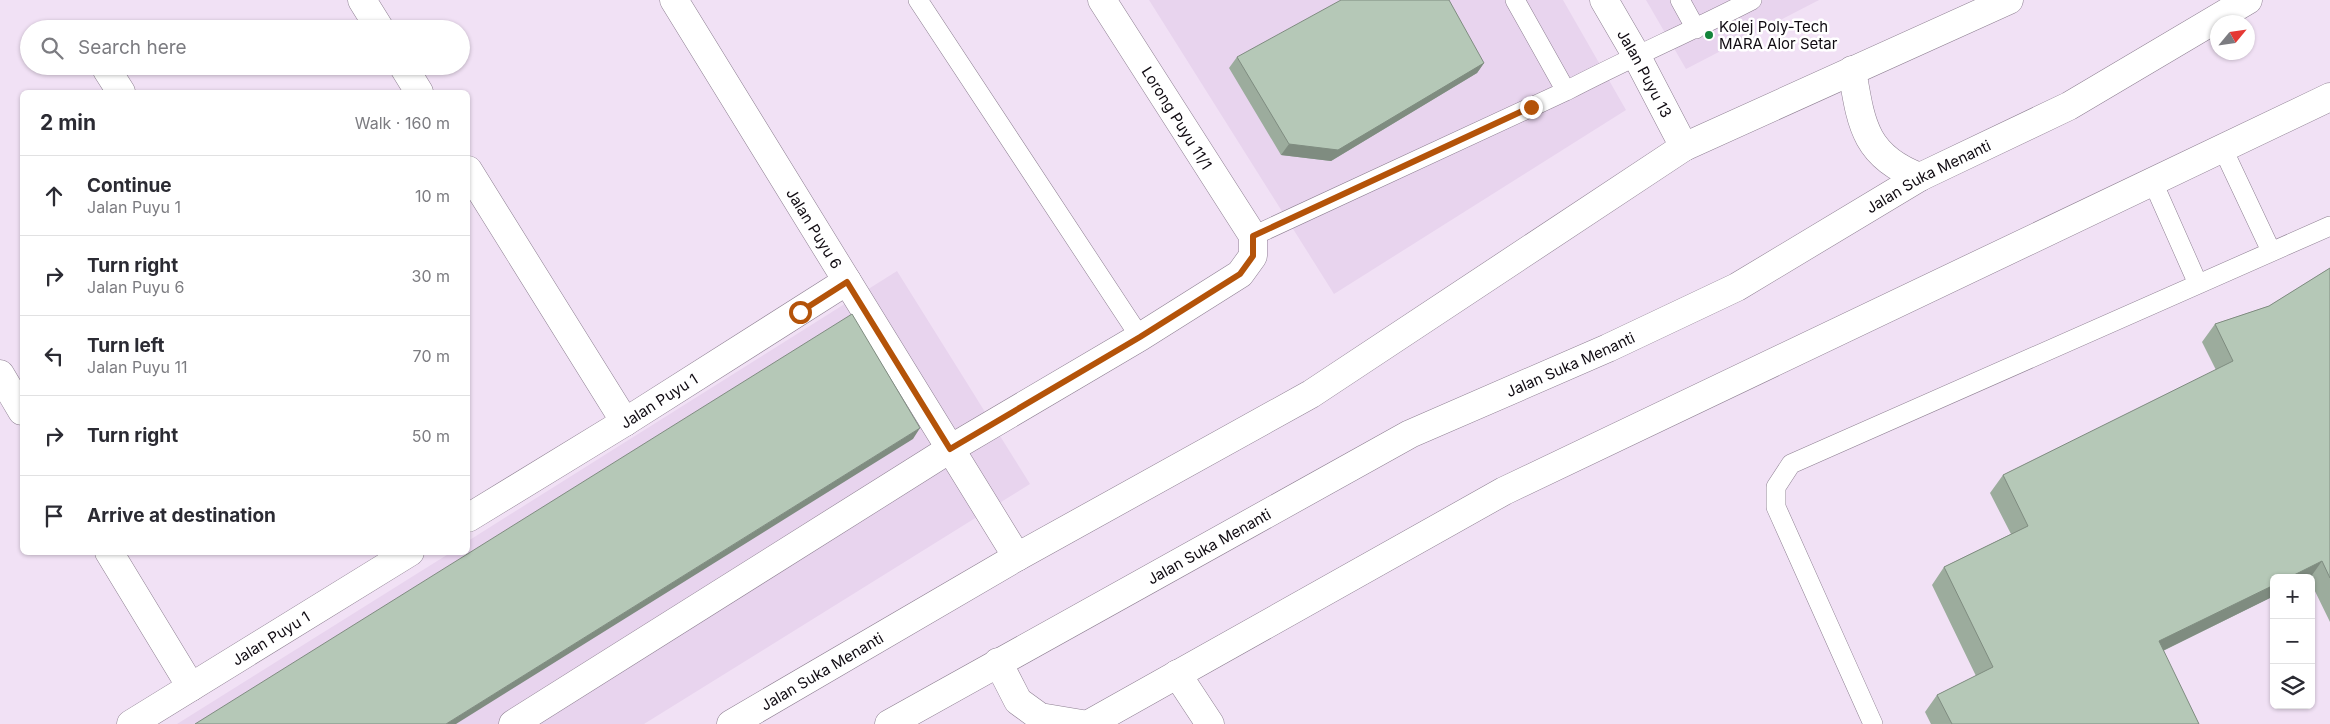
<!DOCTYPE html>
<html lang="en">
<head>
<meta charset="utf-8">
<style>
	:root { --surface:#fff; --page:#f2f2f3; --text:#2b2b33; --muted:#7c7c81; --line:#e1e1e2 }
	body { margin:0; font-family:Inter,sans-serif; background:var(--page); color:var(--text) }
	.controls { position:absolute; right:15px; bottom:15px; display:grid; overflow:hidden; border-radius:8px; box-shadow:0 1px 4px #0004 }
	.controls button { width:45px; height:45px; display:grid; place-items:center; padding:0; border:0; border-bottom:1px solid var(--line); background:var(--surface); color:var(--text); font:25px sans-serif }
	.compass { position:absolute; left:2210px; top:15px; width:45px; height:45px; border-radius:50%; background:var(--surface); box-shadow:0 1px 4px #0004; rotate:61deg }
	.stop { position:absolute; width:15px; height:15px; margin:-11px; border:4px solid #b45309; border-radius:50%; background:#fff }
	.stop.end { background:#b45309; border-color:#fff; box-shadow:0 1px 5px #0008 }
	.list { margin:0; padding:0; list-style:none }
	h2 { display:flex; justify-content:space-between; align-items:center; height:65px; margin:0; padding:0 20px; font-size:21px }
	h2 small { font-size:16px; font-weight:400; color:var(--muted) }
	.list li { display:grid; grid-template-columns:32px 1fr auto; gap:15px; align-items:center; box-sizing:border-box; height:80px; padding:0 20px; border-top:1px solid var(--line) }
	.list b { display:block; font-size:19px; white-space:nowrap }
	.list p { margin:0; font-size:16px; white-space:nowrap; color:var(--muted) }
	.list em { font-size:16px; font-style:normal; color:var(--muted) }
	.icon { flex:none; width:28px; height:28px; fill:none; stroke:currentColor; stroke-width:2; stroke-linecap:round; stroke-linejoin:round }
	.map { position:relative; flex:none; width:2330px; height:724px; overflow:hidden }
	.search { position:absolute; background:var(--surface); box-shadow:0 1px 4px #0004; left:20px; top:20px; width:450px; height:55px; display:flex; align-items:center; gap:12px; box-sizing:border-box; padding:0 18px; border-radius:28px; color:var(--muted); font-size:19px }
	.panel { position:absolute; background:var(--surface); box-shadow:0 1px 4px #0004; left:20px; top:90px; width:450px; height:465px; border-radius:8px }
	.map>svg:first-child { display:block }
	.built { fill:#e8d4ee }
	.lines { fill:none; stroke-linecap:round; stroke-linejoin:round }
	.lane-casing { stroke:#8d7f91; stroke-width:20 }
	.street-casing { stroke:#8d7f91; stroke-width:29 }
	.secondary-casing { stroke:#8d7f91; stroke-width:29 }
	.lane { stroke:#fff; stroke-width:19 }
	.street { stroke:#fff; stroke-width:28 }
	.secondary { stroke:#fff; stroke-width:28 }
	.wall { fill:#9cac9d }
	.shaded-wall { fill:#7f8c80 }
	.building { fill:#b5c8b7; stroke:#7f8c80 }
	.route { stroke:#b45309; stroke-width:6 }
	.poi-dot { fill:#13843b; stroke:#fff; stroke-width:2 }
	.labels { text-anchor:middle; dominant-baseline:central; stroke-width:5; stroke-linejoin:round; paint-order:stroke }
	.poi-label { font-size:15px; fill:#100b12; stroke:#fff; text-anchor:start }
	.street-label { font-size:15px; fill:#100b12; stroke:#fff }
</style>
</head>
<body>
<div class="map">
<svg width="2330" height="724" viewBox="0 0 2330 724">
	<rect width="100%" height="100%" fill="#f1e1f5"/>
	<!-- built -->
	<path class="built" d="M1149,0H1563L1626,110L1334,294Z
		M1646,0H1819L1686,69Z
		M897,271L1030,484L644,724H177L450,553L468,552V541Z"/>
	<g class="lines">
		<defs>
			<path id="lane" d="M918,0L1140,337
				M1515,0L1566,91C1627,59 1690,32 1752,0
				M1680,0L1696,29
				M2222,147L2271,251
				M2152,180L2198,284
				M1253,236L1566,91
				M1873,724L1776,507V487L1791,464L2330,226"/>
			<g id="street">
				<path d="M362,0L380,29"/>
				<path id="s1" d="M674,0L1017,557"/>
				<path id="s2" d="M1604,0L1636,55L1684,147"/>
				<path d="M403,66L419,92"/>
				<path d="M107,70L121,92"/>
				<path d="M468,170L625,422"/>
				<path d="M0,374L22,411"/>
				<path id="s3" d="M468,518L625,422L847,281"/>
				<path d="M109,552L191,687"/>
				<path d="M1177,674L1210,724"/>
				<path id="s4" d="M131,724L410,552"/>
				<path d="M513,724L950,449L1140,337L1240,274L1253,256V236L1102,0"/>
				<path d="M1089,724L1504,491L2330,97"/>
			</g>
			<g id="secondary">
				<path d="M1852,70C1861,123 1864,156 1920,177"/>
				<path d="M998,662L1018,701L1040,717L1082,724"/>
				<path id="s5" d="M731,724L1017,557L1311,394L1684,147L2009,0"/>
				<path id="s6" d="M889,724L1410,434L1608,348L1737,287L1920,177L2069,106L2248,0"/>
			</g>
		</defs>
		<!-- lane casing -->
		<use href="#lane" class="lane-casing"/>
		<!-- street casing -->
		<use href="#street" class="street-casing"/>
		<!-- secondary casing -->
		<use href="#secondary" class="secondary-casing"/>
		<!-- lane -->
		<use href="#lane" class="lane"/>
		<!-- street -->
		<use href="#street" class="street"/>
		<!-- secondary -->
		<use href="#secondary" class="secondary"/>
	</g>
	<!-- wall -->
	<path class="wall" d="M1237,57L1484,63L1477,73L1331,161L1281,155L1229,68Z
		M2330,268V622L2311,583V578H2274V596L2163,651L2199,724H1931L1925,712L1937,695L1976,676L1932,585L1944,567L2011,534L1990,493L2003,475L2216,370L2202,342L2215,324L2269,306Z"/>
	<!-- shaded-wall -->
	<path class="shaded-wall" d="M1484,63L1477,73L1331,161L1281,155L1289,144Z
		M920,428L913,439L456,724H446Z
		M2322,561L2310,578H2288Z
		M2274,585V596L2146,659L2159,641Z"/>
	<!-- building -->
	<path class="building" d="M1341,0H1449L1484,63L1338,150L1289,144L1237,57Z
		M2330,268V578L2322,561L2288,578H2274V585L2159,641L2199,724H1952L1937,695L1993,667L1944,567L2028,526L2003,475L2233,361L2215,324L2269,306Z
		M852,314L920,428L446,724H195Z"/>
	<g class="lines">
		<!-- route -->
		<path class="route" d="M800,312L847,282L950,449L1140,337L1240,274L1253,256V236L1531,107"/>
	</g>
	<!-- markers -->
	<circle class="poi-dot" cx="1709" cy="35" r="5"/>
	<g class="labels">
		<!-- poi labels -->
		<g class="poi-label">
			<text x="1719" y="26">Kolej Poly-Tech<tspan x="1719" dy="17">MARA Alor Setar</tspan></text>
		</g>
		<!-- street labels -->
		<g class="street-label">
			<text stroke="none"><textPath href="#s2" startOffset="84">Jalan Puyu 13</textPath></text>
			<text transform="translate(1177 118) rotate(58)">Lorong Puyu 11/1</text>
			<text stroke="none"><textPath href="#s6" startOffset="1176">Jalan Suka Menanti</textPath></text>
			<text stroke="none"><textPath href="#s1" startOffset="268">Jalan Puyu 6</textPath></text>
			<text stroke="none"><textPath href="#s6" startOffset="771">Jalan Suka Menanti</textPath></text>
			<text stroke="none"><textPath href="#s3" startOffset="224">Jalan Puyu 1</textPath></text>
			<text stroke="none"><textPath href="#s6" startOffset="366">Jalan Suka Menanti</textPath></text>
			<text stroke="none"><textPath href="#s4" startOffset="164">Jalan Puyu 1</textPath></text>
			<text stroke="none"><textPath href="#s5" startOffset="105">Jalan Suka Menanti</textPath></text>
		</g>
	</g>
</svg>
<div class="controls">
<button>+</button>
<button>−</button>
<button><svg class="icon" aria-label="layers" viewBox="0 0 24 24"><path d="M12 4l9 5-9 5-9-5zM3 14l9 5 9-5"/></svg></button>
</div>
<svg class="compass" viewBox="-18 -18 36 36"><path d="M0-13l5 13h-10z" fill="#e53935"/><path d="M0 13l5-13h-10z" fill="#7c7c81"/></svg>
<div class="stop" style="left:800px;top:312px"></div>
<div class="stop end" style="left:1531px;top:107px"></div>
<div class="search"><svg class="icon" aria-label="search" viewBox="0 0 24 24"><circle cx="10" cy="10" r="6"/><path d="M15 15l6 6"/></svg>Search here</div>
<section class="panel">
<h2>2 min<small>Walk · 160 m</small></h2>
<ul class="list">
<li><svg class="icon" aria-label="ahead" viewBox="0 0 24 24"><path d="M12 20V5M6 11l6-6 6 6"/></svg><div><b>Continue</b><p>Jalan Puyu 1</p></div><em>10 m</em></li>
<li><svg class="icon" aria-label="right" viewBox="0 0 24 24"><path d="M7 20v-9h11M14 6l5 5-5 5"/></svg><div><b>Turn right</b><p>Jalan Puyu 6</p></div><em>30 m</em></li>
<li><svg class="icon" aria-label="left" viewBox="0 0 24 24"><path d="M17 20v-9H6M10 6l-5 5 5 5"/></svg><div><b>Turn left</b><p>Jalan Puyu 11</p></div><em>70 m</em></li>
<li><svg class="icon" aria-label="right" viewBox="0 0 24 24"><path d="M7 20v-9h11M14 6l5 5-5 5"/></svg><div><b>Turn right</b></div><em>50 m</em></li>
<li><svg class="icon" aria-label="arrive" viewBox="0 0 24 24"><path d="M6 21V4h12l-3 4 3 4H6"/></svg><div><b>Arrive at destination</b></div></li>
</ul>
</section>
</div>
</body>
</html>
